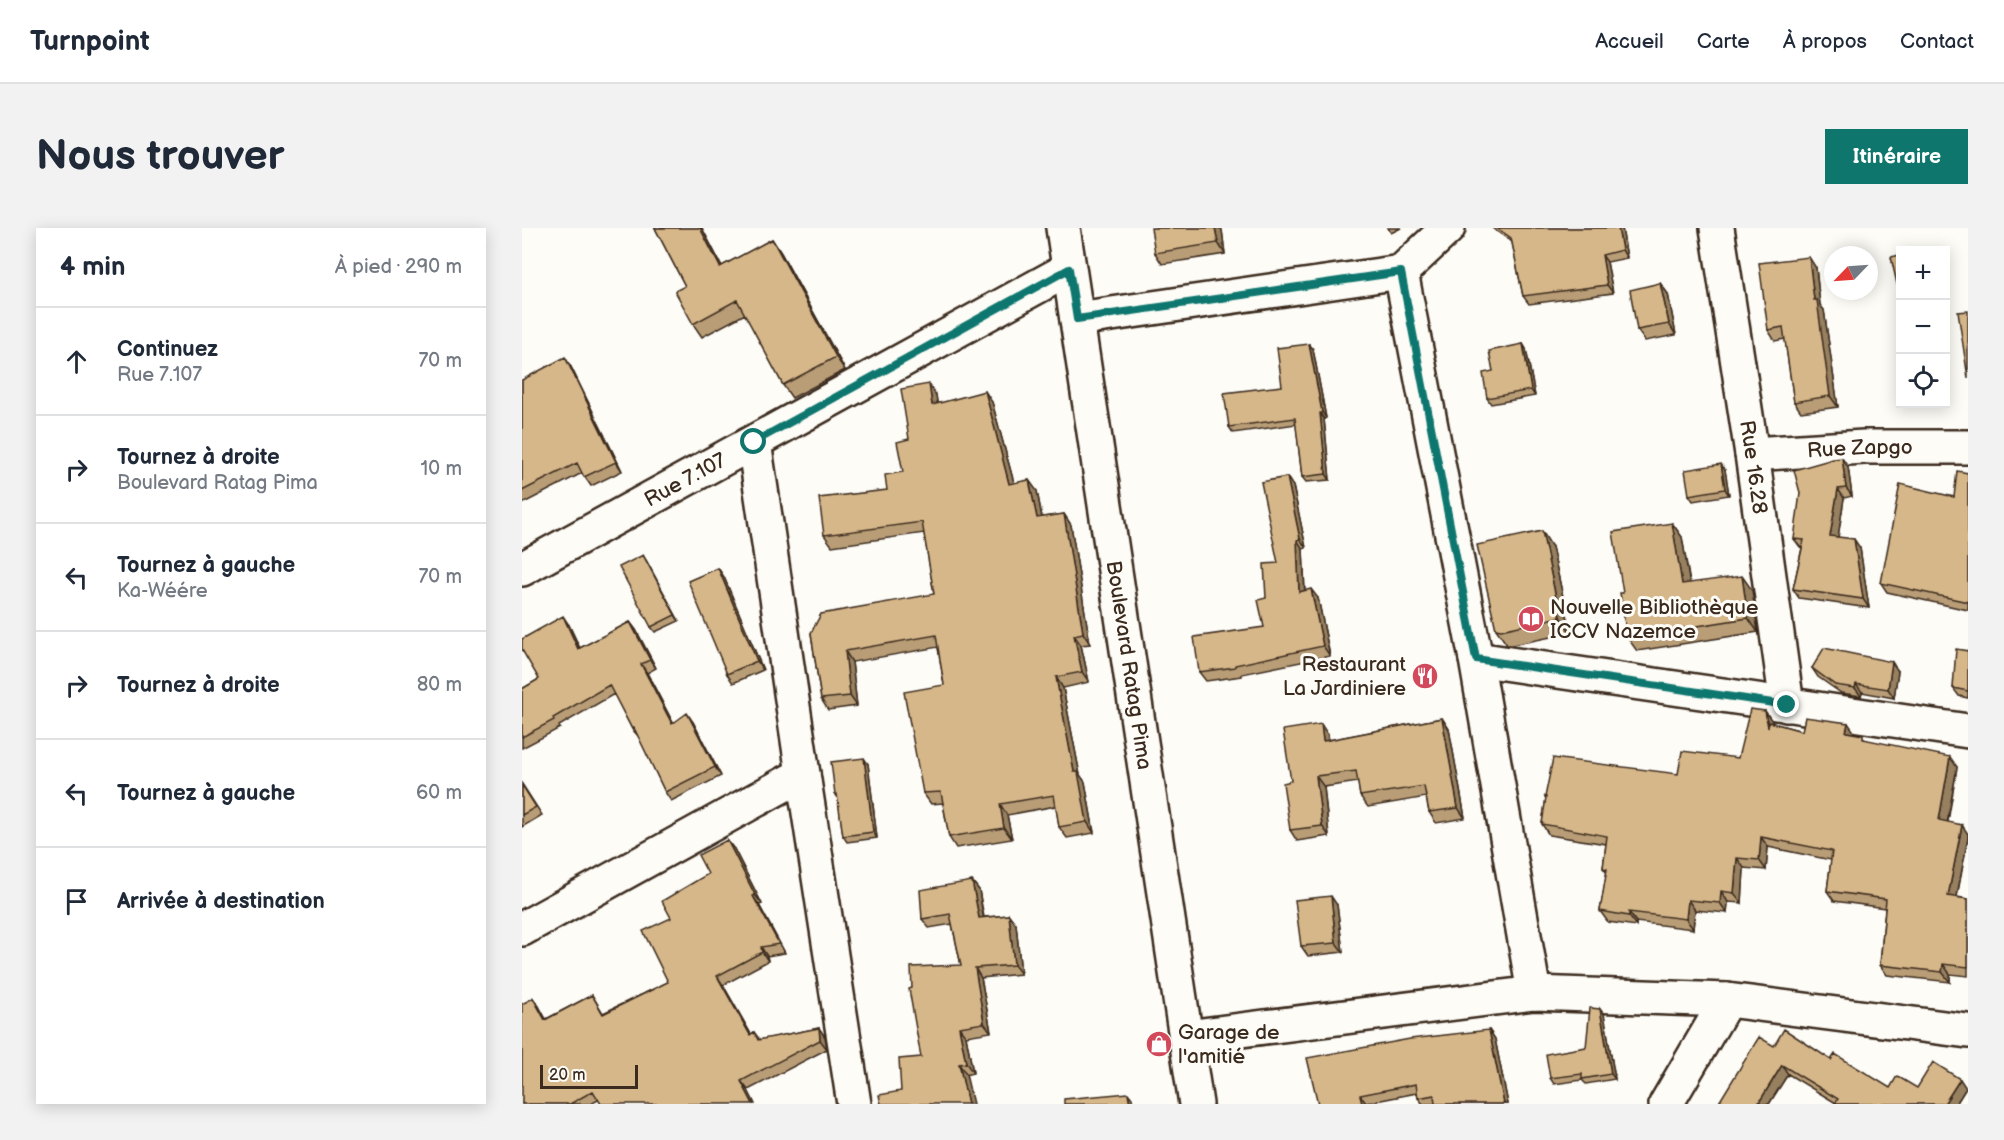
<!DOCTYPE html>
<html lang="fr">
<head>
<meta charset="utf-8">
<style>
	:root { --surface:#fff; --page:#f2f2f3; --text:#1f2937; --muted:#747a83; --line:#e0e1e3; --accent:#0f766e }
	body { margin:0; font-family:"Balsamiq Sans",sans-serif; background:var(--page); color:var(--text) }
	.controls { position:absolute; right:18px; top:18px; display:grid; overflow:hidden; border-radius:0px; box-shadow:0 3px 15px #0003 }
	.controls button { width:54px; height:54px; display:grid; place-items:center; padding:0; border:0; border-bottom:2px solid var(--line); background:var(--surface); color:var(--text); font:30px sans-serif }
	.compass { position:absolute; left:1302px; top:18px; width:54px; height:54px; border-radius:50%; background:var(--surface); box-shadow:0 3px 15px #0003; rotate:245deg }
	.scale { position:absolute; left:18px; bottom:15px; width:98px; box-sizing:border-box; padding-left:6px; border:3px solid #3b2a1e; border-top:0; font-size:16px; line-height:21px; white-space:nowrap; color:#3b2a1e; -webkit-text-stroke:4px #fdfcf7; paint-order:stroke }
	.stop { position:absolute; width:18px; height:18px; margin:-14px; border:4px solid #0f766e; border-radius:50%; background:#fff }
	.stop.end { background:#0f766e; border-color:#fff; box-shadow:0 2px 6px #0008 }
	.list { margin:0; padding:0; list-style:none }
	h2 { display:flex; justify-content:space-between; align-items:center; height:78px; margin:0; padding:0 24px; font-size:26px }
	h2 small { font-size:20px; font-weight:400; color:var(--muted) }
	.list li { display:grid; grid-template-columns:39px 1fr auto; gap:18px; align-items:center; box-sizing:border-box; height:108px; padding:0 24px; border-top:2px solid var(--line) }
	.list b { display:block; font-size:22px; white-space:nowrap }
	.list p { margin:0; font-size:20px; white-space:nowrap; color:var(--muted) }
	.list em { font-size:20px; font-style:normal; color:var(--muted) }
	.icon { flex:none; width:33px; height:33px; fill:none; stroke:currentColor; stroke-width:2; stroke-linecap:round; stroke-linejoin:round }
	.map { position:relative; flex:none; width:1446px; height:876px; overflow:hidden; border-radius:0px }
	header { display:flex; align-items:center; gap:36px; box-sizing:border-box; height:84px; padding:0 30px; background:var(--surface); border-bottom:2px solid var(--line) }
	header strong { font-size:28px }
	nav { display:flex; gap:33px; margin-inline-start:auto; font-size:21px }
	.intro { display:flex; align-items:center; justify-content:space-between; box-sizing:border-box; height:144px; padding:0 36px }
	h1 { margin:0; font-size:42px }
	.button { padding:15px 27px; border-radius:0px; background:var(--accent); color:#fff; font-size:21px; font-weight:700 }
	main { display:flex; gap:36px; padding:0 36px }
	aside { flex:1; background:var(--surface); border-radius:0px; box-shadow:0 3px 15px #0003 }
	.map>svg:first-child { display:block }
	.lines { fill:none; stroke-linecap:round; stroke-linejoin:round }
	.minor-casing { stroke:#3b2a1e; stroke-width:38 }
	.minor { stroke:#fdfcf7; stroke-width:33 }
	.wall { fill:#b89d76; stroke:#3b2a1e; stroke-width:1.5 }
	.shaded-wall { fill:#968060; stroke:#3b2a1e; stroke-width:1.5 }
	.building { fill:#d6b789; stroke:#3b2a1e; stroke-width:1.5 }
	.route { stroke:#0f766e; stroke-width:8 }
	.labels { text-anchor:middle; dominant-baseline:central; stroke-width:6; stroke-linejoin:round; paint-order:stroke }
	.street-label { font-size:21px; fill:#3b2a1e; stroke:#fdfcf7 }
	.poi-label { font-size:21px; fill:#3b2a1e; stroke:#fdfcf7; text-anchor:start }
</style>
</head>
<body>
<header>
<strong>Turnpoint</strong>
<nav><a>Accueil</a><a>Carte</a><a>À propos</a><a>Contact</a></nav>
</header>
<div class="intro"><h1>Nous trouver</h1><a class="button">Itinéraire</a></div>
<main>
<aside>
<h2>4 min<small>À pied · 290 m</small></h2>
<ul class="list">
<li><svg class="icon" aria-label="ahead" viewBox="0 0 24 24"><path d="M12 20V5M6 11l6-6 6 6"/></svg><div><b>Continuez</b><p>Rue 7.107</p></div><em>70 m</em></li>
<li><svg class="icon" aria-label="right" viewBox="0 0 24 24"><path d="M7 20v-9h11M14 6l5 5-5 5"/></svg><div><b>Tournez à droite</b><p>Boulevard Ratag Pima</p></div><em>10 m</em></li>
<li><svg class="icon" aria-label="left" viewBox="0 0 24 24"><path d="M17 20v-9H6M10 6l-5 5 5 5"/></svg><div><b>Tournez à gauche</b><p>Ka-Wéére</p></div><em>70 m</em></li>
<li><svg class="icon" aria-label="right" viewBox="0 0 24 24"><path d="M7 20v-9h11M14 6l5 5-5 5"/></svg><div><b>Tournez à droite</b></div><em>80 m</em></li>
<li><svg class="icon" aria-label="left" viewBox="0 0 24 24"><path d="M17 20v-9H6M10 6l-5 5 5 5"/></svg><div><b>Tournez à gauche</b></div><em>60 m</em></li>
<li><svg class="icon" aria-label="arrive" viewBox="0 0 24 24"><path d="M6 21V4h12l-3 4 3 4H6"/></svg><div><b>Arrivée à destination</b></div></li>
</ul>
</aside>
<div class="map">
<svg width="1446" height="876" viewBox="0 0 1446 876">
	<rect width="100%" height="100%" fill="#fdfcf7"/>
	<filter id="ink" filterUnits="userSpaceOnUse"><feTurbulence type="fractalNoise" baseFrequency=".0167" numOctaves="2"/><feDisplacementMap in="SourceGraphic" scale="12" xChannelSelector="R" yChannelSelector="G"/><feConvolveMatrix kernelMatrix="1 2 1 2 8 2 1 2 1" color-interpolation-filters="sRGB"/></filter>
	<g filter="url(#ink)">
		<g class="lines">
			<defs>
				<g id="minor">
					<path id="s1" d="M541,0L674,876"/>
					<path id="s2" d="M1195,0L1230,226L1265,477"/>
					<path d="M879,44L954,431L1012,765"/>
					<path d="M555,91L879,44L926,0"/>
					<path d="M232,214L281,546L332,876"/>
					<path id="s3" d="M1230,226L1342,219H1446"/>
					<path id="s4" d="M0,341L547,41"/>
					<path d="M954,431L1446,503"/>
					<path d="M0,701L281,546"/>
					<path d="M664,809L1012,765L1205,772L1446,803"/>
					<path d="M1144,876L1205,772"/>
				</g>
			</defs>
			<!-- minor casing -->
			<use href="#minor" class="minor-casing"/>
			<!-- minor -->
			<use href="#minor" class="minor"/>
		</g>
		<!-- wall -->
		<path class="wall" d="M133,0H180L200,38L250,11L259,25L323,142L270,170L261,157L223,86L180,109L171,96L163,58Z
			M632,0H698L700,2L703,26L640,36L633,25Z
			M866,0H879L869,5Z
			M970,0H1100L1105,30L1085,34L1091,65L1007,76L1001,68L990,14Z
			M1294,40L1298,77L1302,82L1316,179L1279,184L1272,174L1263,111L1253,113L1246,102Z
			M1138,55L1146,66L1154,107L1123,113L1115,102Z
			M787,116L791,121L804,190L802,191L808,252L784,254L780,249L774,196L711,205L707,199L760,158Z
			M1001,116L1004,121L1013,168L969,176L965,170L971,143Z
			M49,139L100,243L69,258L60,245L0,276V152Z
			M414,167L415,175L470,174L492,255L515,263L520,289L542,286L549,297L568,416L559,417L567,454L541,460L558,547L563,554L572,605L545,610L537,599L534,578L485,587L490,611L434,620L427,609L421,575L409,576L401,565L422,457L416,419L330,434L335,478L306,482L299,471L289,405L412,366L402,305L310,318L302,307L365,262L381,244L387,211Z
			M1326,239L1330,268L1322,270L1316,309L1338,320L1347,380L1277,370L1271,361L1280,320L1278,319L1272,311Z
			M1203,242L1207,267L1171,273L1167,267Z
			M1446,245V382L1365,364L1359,355L1432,269Z
			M771,258L784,320L781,321L783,362L796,370L808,428L720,446V448L684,453L677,444L742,399L744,370L756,335Z
			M1150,295L1160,309L1168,355L1230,362L1236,404L1115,423L1105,409L1101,365Z
			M1030,319L1049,405L990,417H985L974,401Z
			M124,332L157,393L133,404L129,399Z
			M196,340L202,349L241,442L211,455L205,446Z
			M108,394L114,402L134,440L125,445L151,495L171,494L199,548L149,573L143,564L117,509L110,501L92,466L37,498L38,500L0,520V461L17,451L47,397L58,420Z
			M1446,423V470L1437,468L1431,460Z
			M1290,440L1376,443L1372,470L1340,464L1339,468L1319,465L1296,449Z
			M1243,483L1251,495L1280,503L1333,506L1344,512L1435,539L1426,594L1446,606V610L1435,669L1446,671V748L1428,746V754L1365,747L1358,737L1363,680L1312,673L1305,663L1309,632L1246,619L1244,642L1222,640L1220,675L1206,674L1205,685L1173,682L1171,701L1114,694V698L1086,694L1078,683L1085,645L1081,640L1084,616L1027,607L1020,596L1024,570L1023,569L1156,546L1216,530Z
			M920,490L927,501L943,590L914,595L907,584L904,569L846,579L838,568L836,554L802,559L807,608L775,613L768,602L769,553L806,507L807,512Z
			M346,536L355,610L325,614L321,608L316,569L313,566Z
			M0,556L20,587L0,599Z
			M212,621L240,676L237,677L263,725L245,728L246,733L201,757L229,806L232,804L238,812L297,800L303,809L305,821L226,862L76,872L69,876H0L11,770L24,791L70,767L81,785L146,754L149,690L186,646Z
			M450,653L457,662L462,689L487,687L494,696L499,746L459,750L469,804L444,808L451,845L379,863L399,829L390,760L439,737L430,696L407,700L400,691Z
			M815,677L821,724L786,728L779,718Z
			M1082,786L1093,851L1064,856L1060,852L1032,856L1028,850L1064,819Z
			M967,802L973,811L986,876H901L896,870L895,865L844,875L796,876Z
			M1252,818L1309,832L1368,860H1444L1434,876H1313L1314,875L1266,846L1247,876Z"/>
		<!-- shaded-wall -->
		<path class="shaded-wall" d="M178,0H180L207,53L198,39Z
			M693,0H698L700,2L703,26L696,15Z
			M1096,0H1100L1105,30L1100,22Z
			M250,11L259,25L323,142L314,129Z
			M1080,27L1085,34L1091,65L1085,57Z
			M1287,29L1294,40L1298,77L1302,82L1316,179L1308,168L1292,72Z
			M1138,55L1146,66L1154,107L1147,96Z
			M787,116L791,121L804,190L800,184Z
			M1001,116L1004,121L1013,168L1009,162Z
			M43,129L49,139L100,243L94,234Z
			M407,156L414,167L417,187L410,177Z
			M463,163L470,174L495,266L487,256Z
			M798,185L802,191L808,252L804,246Z
			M1320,230L1326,239L1330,268L1324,260Z
			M1199,236L1203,242L1207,267L1203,261Z
			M765,249L771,258L784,320L778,311Z
			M507,252L515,263L522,301L515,290Z
			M1316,261L1322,270L1315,316L1308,308Z
			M542,286L549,297L568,416L561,405Z
			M1150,295L1160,309L1170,370L1160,356Z
			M1020,303L1030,319L1049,405L1038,389Z
			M1332,311L1338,320L1347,380L1341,371Z
			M775,312L781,321L783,373L777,364Z
			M121,327L124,332L157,393L153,387Z
			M196,340L202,349L241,442L235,433Z
			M1220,348L1230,362L1236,404L1226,390Z
			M789,361L796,370L808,428L801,418Z
			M41,388L47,397L62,430L56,421Z
			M108,394L114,402L134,440L128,432Z
			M552,407L559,417L567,454L560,444Z
			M323,423L330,434L335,478L328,468Z
			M1370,434L1376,443L1372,470L1366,461Z
			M119,436L125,445L156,504L150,496Z
			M534,449L541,460L558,547L563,554L572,605L565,594L552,544Z
			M1334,456L1340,464L1339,468L1333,460Z
			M1243,483L1250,493L1253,509L1246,499Z
			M165,485L171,494L199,548L193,539Z
			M920,490L927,501L943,590L936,580Z
			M1326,495L1333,505L1324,504Z
			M799,496L806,507L808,524L801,513Z
			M1428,529L1435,539L1424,602L1417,592Z
			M342,530L346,536L355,610L351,604Z
			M794,548L802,559L807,608L800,598Z
			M478,576L485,587L490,611L482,600Z
			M1440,597L1446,606V610L1433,678L1426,668Z
			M1239,609L1246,619L1244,642L1237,632Z
			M205,612L212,621L240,676L233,667Z
			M1215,630L1222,640L1220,675L1212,665Z
			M450,653L457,662L463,700L457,690Z
			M1199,663L1206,674L1205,685L1198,675Z
			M231,668L237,677L263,725L257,716Z
			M809,668L815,677L821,724L814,715Z
			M1166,672L1173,682L1171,701L1164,691Z
			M1107,684L1114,694V698L1107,688Z
			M487,687L494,696L499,746L492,737Z
			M239,719L245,728L246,733L240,724Z
			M1421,736L1428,746V754L1420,744Z
			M453,740L459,750L469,804L462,795Z
			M195,748L201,757L234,815L228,807Z
			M11,770L17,778L29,801L23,792Z
			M1078,781L1082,786L1093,851L1089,846Z
			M437,799L444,808L451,845L444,835Z
			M297,800L303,809L305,821L298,812Z
			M967,802L973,811L986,876H982Z
			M437,836L444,846L451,876H446Z
			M1260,837L1266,846L1247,876H1236Z
			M1438,851L1444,860L1434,876H1422Z
			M219,853L226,862L233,876H231Z
			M606,865L610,870L611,876H608Z
			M838,867L844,875V876H840Z"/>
		<!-- building -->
		<path class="building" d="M133,0H178L198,39L250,11L314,129L261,157L215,72L171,96L153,63L163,58Z
			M629,0H693L696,15L633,25Z
			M975,0H1096L1100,22L1080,27L1085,57L1001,68L989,10Z
			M1378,27V55L1375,56L1369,29Z
			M1287,29L1292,72H1295L1308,168L1272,174L1261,99L1246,102L1237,35Z
			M1138,55L1147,96L1115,102L1108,62Z
			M1446,83V150L1436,84Z
			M787,116L800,184L798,185L804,246L780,249L773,190L707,199L702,165L760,158L755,120Z
			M1001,116L1009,162L965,170L961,145L971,143L967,123Z
			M43,129L94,234L62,249L55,235L0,263V152Z
			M407,156L410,177L463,163L487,256L507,252L515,290L542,286L561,405L552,407L560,444L534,449L552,544H556L565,594L537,599L532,567L478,576L482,600L427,609L419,564L401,565L382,464L422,457L414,407L323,423L328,468L299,471L289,405L299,386L412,366L400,294L302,307L297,270L365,262L363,247L381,244L375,214L387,211L379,161Z
			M1320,230L1324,260L1316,261L1308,308L1332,311L1341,371L1271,361L1282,312L1272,311L1278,265L1272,242L1311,231Z
			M1199,236L1203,261L1167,267L1163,242Z
			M1435,243L1446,245V374L1359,355L1378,256L1432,269Z
			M765,249L778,311L775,312L777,364L789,361L801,418L713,437V439L677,444L672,409L742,399L736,372L744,370L742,336L756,335L739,254Z
			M1150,295L1160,356L1220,348L1226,390L1105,409L1098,365H1101L1091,304Z
			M1020,303L1038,389L979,402L974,401L955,317Z
			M121,327L153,387L129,399L97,339Z
			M196,340L235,433L205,446L166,353Z
			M41,388L56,421L108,394L128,432L119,436L150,496L165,485L193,539L143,564L112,500L110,501L87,457L31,490L32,492L0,509V461L17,451L0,422V411Z
			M1302,420L1370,434L1366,461L1334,456L1333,460L1313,457L1290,440Z
			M1434,421L1446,423V463L1431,460Z
			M1228,481L1243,483L1246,499L1247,494L1280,503L1283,489L1326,495L1324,504L1341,507V511L1428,529L1417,592L1440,597L1426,668L1446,671V739L1421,736L1420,744L1358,737L1364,671L1305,663L1310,623L1239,609L1237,632L1215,630L1212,665L1199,663L1198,675L1166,672L1164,691L1107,684V688L1078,683L1085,641L1081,640L1085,608L1020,596L1024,569H1023L1031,530L1156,546L1160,523L1216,530Z
			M920,490L936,580L907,584L902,558L838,568L834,543L794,548L800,598L768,602L761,555L769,553L761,502L799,496L801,513Z
			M342,530L351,604L321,608L315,566H313L309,534Z
			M0,557L14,579L0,587Z
			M205,612L233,667L231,668L257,716L239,719L240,724L195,748L228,807L232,804L236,812L297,800L298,812L219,853L231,876H79L71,863L48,876H0V776L11,770L23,792L70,767L81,786L146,754L121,703L149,690L140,673L186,646L176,627Z
			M450,653L457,690L487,687L492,737L453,740L462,795L437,799L444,835L437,836L446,876H359L357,867L379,863L377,831L399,829L387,761L390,760L389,739L439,737L428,686L400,691L398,662Z
			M809,668L814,715L779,718L773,672Z
			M1068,780L1078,781L1089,846L1060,851V846L1028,850L1024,826L1064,819Z
			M1262,801L1309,832L1313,826L1368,860L1375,848L1395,860L1411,834L1438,851L1422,876H1313L1316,871L1260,837L1236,876H1196L1237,809L1252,818Z
			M967,802L982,876H913L912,867L896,870L894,856L838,867L840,876H796L785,830L888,811Z
			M606,865L608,876H542V871Z"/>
	</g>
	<g class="lines" filter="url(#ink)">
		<!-- route -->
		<path class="route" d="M232,214L547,41L555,91L879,44L954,431L1265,477"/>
	</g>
	<!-- icons -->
	<defs>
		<symbol id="library-disc" viewBox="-11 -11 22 22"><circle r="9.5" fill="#d1495b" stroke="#fdfcf7"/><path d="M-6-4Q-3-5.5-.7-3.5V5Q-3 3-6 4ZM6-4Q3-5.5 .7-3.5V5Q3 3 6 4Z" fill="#fff"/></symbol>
		<symbol id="restaurant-disc" viewBox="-11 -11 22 22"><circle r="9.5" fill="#d1495b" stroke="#fdfcf7"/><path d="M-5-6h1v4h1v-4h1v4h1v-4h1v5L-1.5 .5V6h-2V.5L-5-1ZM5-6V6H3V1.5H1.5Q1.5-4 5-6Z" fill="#fff"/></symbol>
		<symbol id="shop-disc" viewBox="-11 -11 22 22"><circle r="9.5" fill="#d1495b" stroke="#fdfcf7"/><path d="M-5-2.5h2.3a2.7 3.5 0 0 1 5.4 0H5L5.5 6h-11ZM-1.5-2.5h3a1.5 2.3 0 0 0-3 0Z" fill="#fff"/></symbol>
	</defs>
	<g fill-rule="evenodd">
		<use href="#library-disc" x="994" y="376" width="30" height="30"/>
		<use href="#restaurant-disc" x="888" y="433" width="30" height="30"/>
		<use href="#shop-disc" x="622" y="801" width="30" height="30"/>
	</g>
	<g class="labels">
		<!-- street labels -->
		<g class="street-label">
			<text stroke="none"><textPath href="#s3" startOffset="108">Rue Zapgo</textPath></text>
			<text stroke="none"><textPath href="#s2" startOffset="242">Rue 16.28</textPath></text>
			<text stroke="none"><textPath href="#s4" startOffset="186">Rue 7.107</textPath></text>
			<text stroke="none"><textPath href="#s1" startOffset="442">Boulevard Ratag Pima</textPath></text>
		</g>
		<!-- poi labels -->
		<g class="poi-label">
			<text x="1028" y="379">Nouvelle Bibliothèque<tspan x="1028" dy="24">ICCV Nazemce</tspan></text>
			<text x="884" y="436" text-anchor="end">Restaurant<tspan x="884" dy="24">La Jardiniere</tspan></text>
			<text x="656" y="804">Garage de<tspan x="656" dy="24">l'amitié</tspan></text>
		</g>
	</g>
</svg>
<div class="controls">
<button>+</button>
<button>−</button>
<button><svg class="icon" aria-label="locate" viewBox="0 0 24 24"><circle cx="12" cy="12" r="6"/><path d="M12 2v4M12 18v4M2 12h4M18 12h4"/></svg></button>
</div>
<svg class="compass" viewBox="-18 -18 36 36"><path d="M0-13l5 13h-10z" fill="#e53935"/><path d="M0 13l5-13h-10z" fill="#747a83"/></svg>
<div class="scale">20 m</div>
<div class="stop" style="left:232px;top:214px"></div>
<div class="stop end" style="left:1265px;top:477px"></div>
</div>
</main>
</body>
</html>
